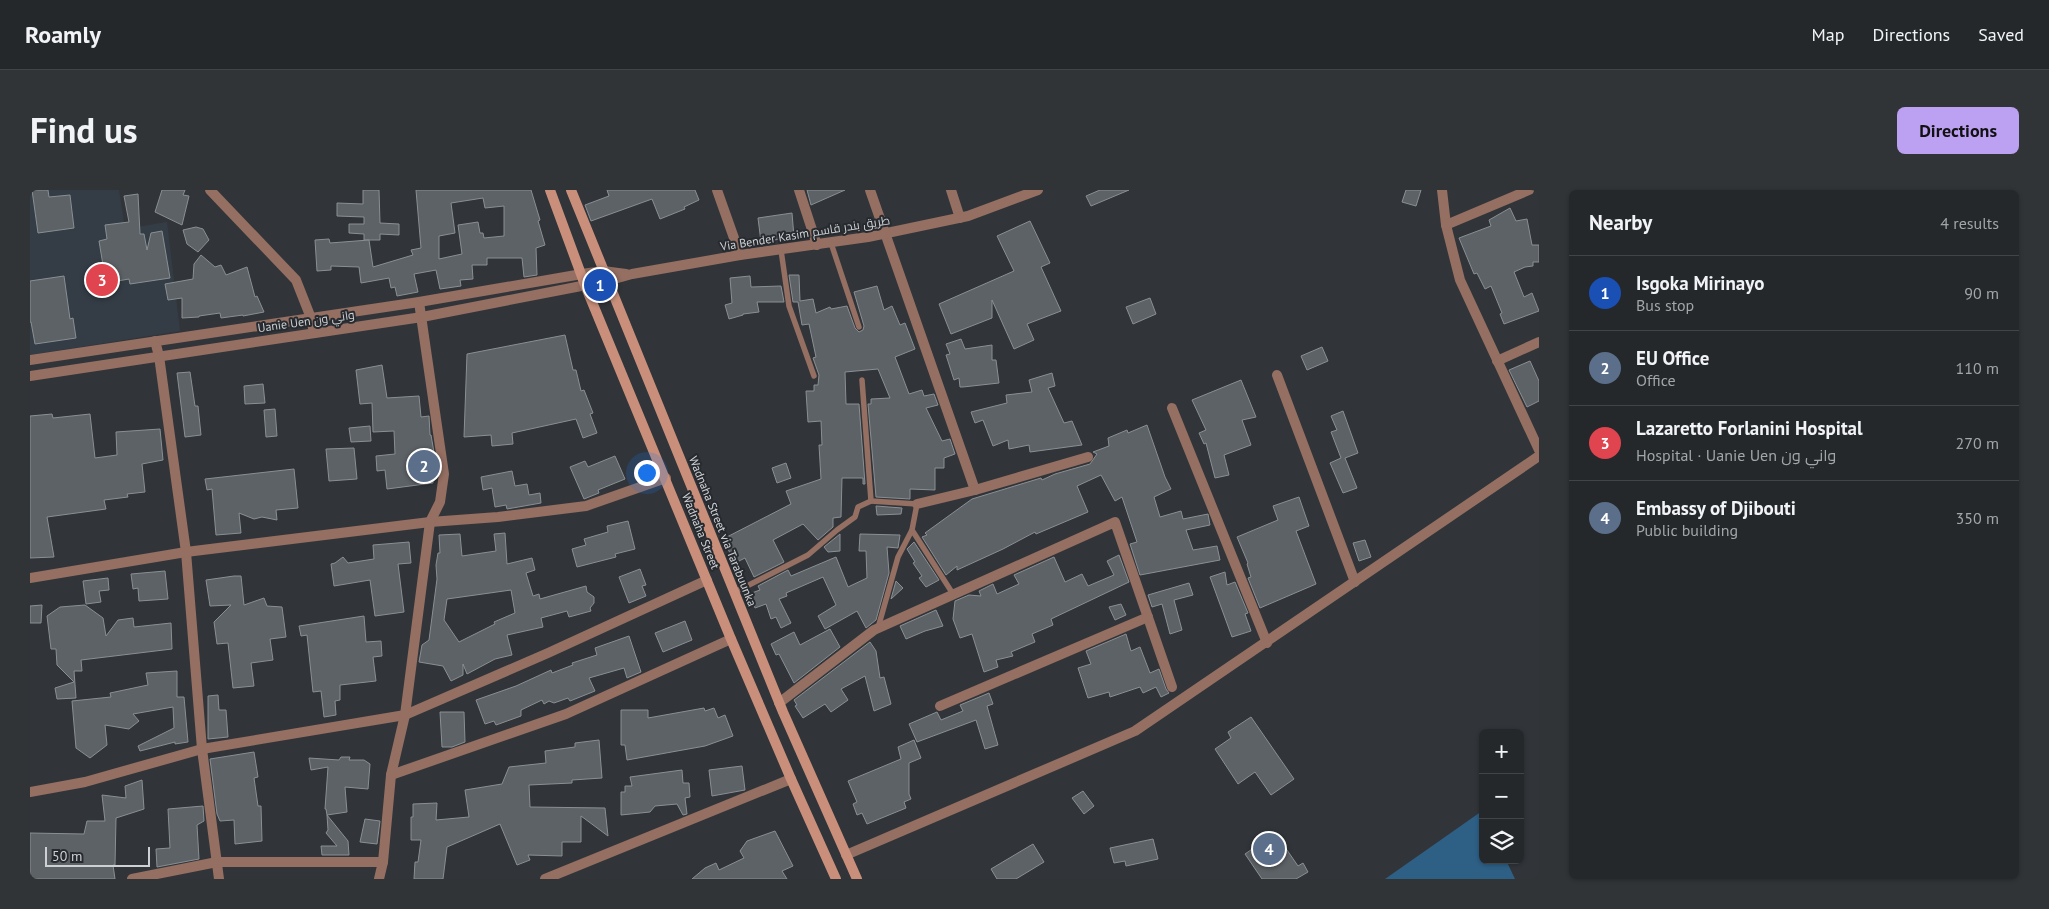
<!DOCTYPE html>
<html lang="en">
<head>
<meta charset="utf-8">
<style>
	:root { --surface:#25282b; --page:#313437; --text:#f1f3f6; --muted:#a3a6a9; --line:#424447; --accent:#bca0f2 }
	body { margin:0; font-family:"PT Sans",Cairo,sans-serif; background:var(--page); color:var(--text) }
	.controls { position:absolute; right:15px; bottom:15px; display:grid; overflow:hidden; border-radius:8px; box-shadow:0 1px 4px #0004 }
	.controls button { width:45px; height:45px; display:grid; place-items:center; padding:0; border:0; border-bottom:1px solid var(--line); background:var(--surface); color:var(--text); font:25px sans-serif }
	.scale { position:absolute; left:15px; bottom:12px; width:105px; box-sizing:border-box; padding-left:5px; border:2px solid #ced1d4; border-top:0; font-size:14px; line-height:18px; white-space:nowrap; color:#ced1d4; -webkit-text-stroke:4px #272b2f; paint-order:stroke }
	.you { position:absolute; left:616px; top:282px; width:18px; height:18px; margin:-12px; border:4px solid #fff; border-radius:50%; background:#1a73e8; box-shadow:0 0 0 8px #1a73e833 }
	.badge { display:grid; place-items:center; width:32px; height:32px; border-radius:50%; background:var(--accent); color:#fff; font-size:16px; font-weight:700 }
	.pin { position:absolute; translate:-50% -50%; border:2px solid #fff; box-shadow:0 1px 5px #0006 }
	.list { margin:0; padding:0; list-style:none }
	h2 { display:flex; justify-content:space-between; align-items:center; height:65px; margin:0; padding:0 20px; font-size:21px }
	h2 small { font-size:16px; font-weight:400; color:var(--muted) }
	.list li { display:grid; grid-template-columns:32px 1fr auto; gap:15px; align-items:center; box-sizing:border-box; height:75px; padding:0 20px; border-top:1px solid var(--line) }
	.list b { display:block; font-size:19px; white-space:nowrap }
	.list p { margin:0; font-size:16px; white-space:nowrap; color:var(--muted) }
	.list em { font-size:16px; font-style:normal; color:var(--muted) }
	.icon { flex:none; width:28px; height:28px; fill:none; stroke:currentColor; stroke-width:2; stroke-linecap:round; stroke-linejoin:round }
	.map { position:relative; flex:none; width:1509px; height:689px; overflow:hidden; border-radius:8px }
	header { display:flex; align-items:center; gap:30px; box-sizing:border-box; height:70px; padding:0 25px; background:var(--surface); border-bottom:1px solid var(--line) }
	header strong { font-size:24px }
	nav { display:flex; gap:28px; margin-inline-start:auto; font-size:18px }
	.intro { display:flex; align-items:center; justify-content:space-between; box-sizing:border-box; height:120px; padding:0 30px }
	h1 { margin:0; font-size:35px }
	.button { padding:12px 22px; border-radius:8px; background:var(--accent); color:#111; font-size:18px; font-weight:700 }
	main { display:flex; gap:30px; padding:0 30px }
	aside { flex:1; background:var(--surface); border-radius:8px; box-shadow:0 1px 4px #0004 }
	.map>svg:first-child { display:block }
	.built { fill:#343d46 }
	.green { fill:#2e5f85 }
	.building { fill:#5d6266; stroke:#8a8f94; fill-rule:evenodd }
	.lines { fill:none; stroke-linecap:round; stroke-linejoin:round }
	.service { stroke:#946f62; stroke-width:5.5 }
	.minor { stroke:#946f62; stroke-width:10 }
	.tertiary { stroke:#946f62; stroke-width:10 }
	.secondary { stroke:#c98f7b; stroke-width:10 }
	.labels { text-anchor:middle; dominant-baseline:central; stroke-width:4; stroke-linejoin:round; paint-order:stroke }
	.street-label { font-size:12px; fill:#ced1d4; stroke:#272b2f }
</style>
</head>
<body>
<header>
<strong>Roamly</strong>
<nav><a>Map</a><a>Directions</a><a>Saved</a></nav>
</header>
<div class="intro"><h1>Find us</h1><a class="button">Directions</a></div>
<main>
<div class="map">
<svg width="1509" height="689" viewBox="0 0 1509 689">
	<rect width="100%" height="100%" fill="#313539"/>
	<!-- built -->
	<polygon class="built" points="0,0 89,0 95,39 137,32 150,141 0,165"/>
	<!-- green -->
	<polygon class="green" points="1452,621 1453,670 1476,670 1485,689 1355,689"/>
	<!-- building -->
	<g class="building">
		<polygon points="2,0 18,0 19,7 40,5 44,38 8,43"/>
		<polygon points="132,0 155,0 153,5 159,6 152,35 125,22"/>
		<polygon points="333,0 349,0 350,33 369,34 369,45 350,44 350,50 334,50 334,44 319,43 319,34 334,34 334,27 307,26 307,13 333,14"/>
		<path d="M386,0H501L510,30L508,31L515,55L506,58L507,85L494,87L492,68H457V75H442L443,89L430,90L431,96L410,99L406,80L384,84L388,102L367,106L365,97L361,98L359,88L331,93L329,77L301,76V80L287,81L285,50L299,49L300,53L339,50L343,77L383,65L381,60L391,58ZM453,8L455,18L474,16V46L454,48L453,43H450L448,32L428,35L432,64L409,69V46L425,43L421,13Z"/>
		<polygon points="577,0 665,0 669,10 654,17 655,19 630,29 622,9 561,31 555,15 579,6"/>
		<polygon points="777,0 815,0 781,15"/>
		<polygon points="1070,0 1099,0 1061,16 1056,6"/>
		<polygon points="1376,0 1391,0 1386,16 1372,12"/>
		<polygon points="108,4 110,44 114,44 117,60 121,43 132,41 140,88 100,94 99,89 76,93 69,51 77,49 75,35 99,32 94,6"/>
		<polygon points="1480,18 1486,31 1497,29 1502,55 1509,55 1509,72 1503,72 1503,76 1495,77 1484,82 1494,107 1502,103 1509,121 1474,134 1470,124 1472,123 1461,96 1455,99 1447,83 1444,84 1429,48 1461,36 1459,30"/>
		<polygon points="762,23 764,47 731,52 728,28"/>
		<polygon points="1000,31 1020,73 1011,77 1031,121 997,134 1004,150 984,159 962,110 962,128 921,144 909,114 984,81 967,46"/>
		<polygon points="166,37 173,39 179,50 168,62 157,54 153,40"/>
		<polygon points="171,65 185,77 191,75 196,85 217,77 225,107 227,106 234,122 213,126 213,125 191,128 190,123 169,126 169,127 152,128 152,108 138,110 135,94 163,89 164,74"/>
		<polygon points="759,85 769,85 770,111 783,109 786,123 800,117 801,119 817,116 825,138 829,142 833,140 834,136 824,102 847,96 854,120 862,116 870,135 875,133 885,159 865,167 879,204 892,200 894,206 904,204 908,215 896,218 912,251 920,249 925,264 914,268 914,278 905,278 905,300 880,299 880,309 846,307 838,214 841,214 841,209 860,208 848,179 815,182 816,214 829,214 835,294 833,294 833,288 812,288 811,327 803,328 803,337 788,350 773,334 743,350 754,372 724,387 715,368 705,373 693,349 761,314 756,301 791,289 789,255 792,255 791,231 778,232 776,201 784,201 784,195 788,195 789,185 783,168 786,167 779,134 772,135 768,112 763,112"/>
		<polygon points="34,86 40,129 43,128 46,148 5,154 1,132 0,132 0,91"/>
		<polygon points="720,86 721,97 751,96 754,112 727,112 729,122 713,124 713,125 699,129 695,115 702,113 700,88"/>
		<polygon points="1120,108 1126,124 1103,134 1096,117"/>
		<polygon points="535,145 543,180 546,180 551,201 554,200 563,223 560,224 567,243 553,248 546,229 482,243 483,254 462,256 461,245 434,247 437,164"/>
		<polygon points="931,149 935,159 962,155 962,170 966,170 969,193 933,197 930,197 929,188 924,190 916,165 920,164 916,154"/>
		<polygon points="1292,157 1298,171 1277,180 1271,166"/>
		<polygon points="1500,171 1509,191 1509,211 1497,217 1479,180"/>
		<polygon points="352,175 357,208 389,206 391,227 399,226 400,245 401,245 406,274 402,274 403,293 357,299 355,280 347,281 346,266 365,264 364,241 343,242 342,213 330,214 326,180"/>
		<polygon points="160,182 165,216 168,216 171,245 155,247 147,183"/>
		<polygon points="1022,183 1025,196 1018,198 1034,233 1042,231 1052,255 1000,262 999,255 979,259 978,250 963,256 953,230 945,233 941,222 977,213 976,205 1002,202 999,190"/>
		<polygon points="1211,190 1226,227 1212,230 1221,255 1194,265 1199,285 1185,288 1176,253 1174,254 1169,243 1176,240 1162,210"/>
		<polygon points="233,194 235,213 215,214 214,196"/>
		<polygon points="245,219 247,246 236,247 234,220"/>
		<polygon points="1313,221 1328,263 1315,268 1327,298 1313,303 1300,273 1311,268 1301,242 1307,240 1301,226"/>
		<polygon points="22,224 23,228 60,224 65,268 87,265 86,242 130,239 133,270 112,274 115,302 97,304 98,307 74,310 76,319 17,327 24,367 0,368 0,226"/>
		<polygon points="1117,235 1135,287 1141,299 1124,307 1130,327 1151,321 1153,329 1178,324 1180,335 1156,340 1163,360 1187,356 1190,370 1110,385 1100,354 1107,352 1092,307 1085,311 1071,285 1047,296 1058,322 1006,344 1005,342 973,359 927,380 927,376 916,385 892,347 897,345 895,343 942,309 1011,288 1012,290 1025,284 1060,274 1067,264 1063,262 1079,256 1078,248 1097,240 1098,243"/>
		<polygon points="340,236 341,251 321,252 319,238"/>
		<polygon points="324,258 327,289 299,291 296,259"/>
		<polygon points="585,266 595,289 568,300 569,303 554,309 540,277 555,271 558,277"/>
		<polygon points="756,273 761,288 747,293 742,278"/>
		<polygon points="264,279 268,318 246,320 247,330 232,327 224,329 209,323 211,343 186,345 182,299 177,300 175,289"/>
		<polygon points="482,281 485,296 497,294 499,305 510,303 511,313 477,319 476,315 465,317 462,298 453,300 451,287"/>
		<polygon points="1269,307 1279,336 1266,341 1286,394 1230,418 1218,388 1221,387 1217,374 1218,373 1207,347 1248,330 1243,316"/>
		<polygon points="846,316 872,318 871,324 847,325"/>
		<polygon points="598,331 605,359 585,364 586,367 547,377 542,359 556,355 554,349 578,342 577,336"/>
		<path d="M475,343L477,374L502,368L505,380L496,383L503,406L509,404L510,409L556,396L557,402L564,407V413L560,418L561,421L539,427L537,421L511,428L513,437L477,445L482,465L465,469L437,484L433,474V485L421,491L413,476L389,472L392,455L399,450L407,389L406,375L408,363H410L409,345L430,344L432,366L466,361L464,344ZM481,400L485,423L464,432L465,434L429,452L414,430L417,409Z"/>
		<polygon points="810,344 810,361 798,362 794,357"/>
		<polygon points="830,344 870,345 868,358 857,357 859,383 846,430 836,438 827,421 795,439 788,426 806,415 793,387 756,403 757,406 749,409 761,433 751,438 746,427 741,429 736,414 725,418 719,404 730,400 728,396 758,380 761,386 806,367 818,397 837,388 836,361 829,361"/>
		<polygon points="1335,350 1341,367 1329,371 1323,353"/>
		<polygon points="379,352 381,373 368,374 374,422 345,426 340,390 304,396 301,374 305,373 313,367 318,373 344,369 343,355"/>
		<polygon points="884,352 909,390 896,397 889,388 892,386 883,373 885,372 877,359"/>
		<polygon points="1089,365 1099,392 1021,429 1023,435 1002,444 1005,452 981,462 983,466 966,470 968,477 954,482 942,444 930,448 923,429 925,411 939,405 951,406 949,401 963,394 967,404 989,394 984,385 1024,367 1035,392 1052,384 1058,396 1084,385 1077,371"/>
		<polygon points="610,379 616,395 612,396 616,406 599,413 589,387"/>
		<polygon points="135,381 138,409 109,411 108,398 103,399 101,384"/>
		<polygon points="1195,382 1197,395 1205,392 1218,423 1215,424 1221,441 1202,447 1180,387"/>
		<polygon points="204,386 211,386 214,415 234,408 237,416 252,417 256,447 240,449 243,470 221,473 224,496 203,498 198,453 187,454 184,432 201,415 180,416 176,390"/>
		<polygon points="78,388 79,400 69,401 71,412 56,414 53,391"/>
		<polygon points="866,391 873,398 861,409"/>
		<polygon points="1159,393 1163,405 1144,410 1152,440 1140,444 1132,414 1122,417 1118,405"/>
		<polygon points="1091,414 1096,425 1085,430 1079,417"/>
		<polygon points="12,415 11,433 0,433 0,416"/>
		<polygon points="55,415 73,428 76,446 88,430 103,428 104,437 141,433 142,459 51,470 52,481 44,481 46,508 27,509 25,498 44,492 27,475 26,459 21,459 17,426 30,417"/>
		<polygon points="906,420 913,436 895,441 876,449 870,436"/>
		<polygon points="334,426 336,452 351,451 352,466 343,467 346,491 310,495 310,510 305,511 306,525 294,527 291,501 283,502 277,445 271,446 269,436"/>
		<polygon points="655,431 662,450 633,462 625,443"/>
		<polygon points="800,439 810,457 764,493 749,464 746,465 741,454 764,442 770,455"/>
		<polygon points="1096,444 1101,461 1110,457 1120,483 1129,479 1136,499 1139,503 1131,507 1126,497 1113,503 1110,497 1080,507 1079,502 1058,508 1048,478 1061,474 1056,461"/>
		<polygon points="599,446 611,482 597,488 594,478 559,488 565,501 540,511 538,508 524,513 519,511 514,514 512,510 491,520 491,526 466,535 464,531 455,534 446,510 486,496 521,480 522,483 543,475 542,473 567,465 565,458"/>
		<polygon points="840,452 846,461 850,488 854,487 861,514 844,521 835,486 811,499 818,510 801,522 795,514 773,528 765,516 767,515 764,510"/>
		<polygon points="147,481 147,507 154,507 158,552 145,554 145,552 110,561 108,556 144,538 143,517 103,524 109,531 99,539 75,535 77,555 60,568 46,558 42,511 81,507 80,503 118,495 116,483"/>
		<polygon points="959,503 963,514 957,516 968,555 955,559 946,530 887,552 879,534 907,522 911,530 933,521 930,515"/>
		<polygon points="188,505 189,520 196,520 198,547 178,549 178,506"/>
		<polygon points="674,518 675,521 684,518 688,528 695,525 703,546 675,556 597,570 595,555 591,555 591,520 618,520 618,528"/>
		<polygon points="410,522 434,522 435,552 422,557 412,557"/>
		<polygon points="1221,527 1264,589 1241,605 1225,582 1208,594 1185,559 1201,548 1198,542"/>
		<polygon points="569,550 572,588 542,590 542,593 499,595 500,617 575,618 578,646 551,626 551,652 532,652 532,666 498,665 500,670 487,675 470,634 417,657 413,689 384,689 385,672 388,672 391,650 381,650 381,627 383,627 383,614 407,613 406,630 439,627 435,600 472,594 479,577 516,573 515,561 545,557 545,553"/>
		<polygon points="884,550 891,568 879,573 879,604 881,609 874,612 876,618 837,634 832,623 827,625 823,614 827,612 818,591 871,569 868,557"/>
		<polygon points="224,562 228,587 224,588 228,616 231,616 232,651 205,654 204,630 190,631 187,624 180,569"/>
		<polygon points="311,567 320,567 319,570 334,570 340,574 338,599 315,597 317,622 297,625 296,619 295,619 298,577 281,580 279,568 309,570"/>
		<polygon points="712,576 715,600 682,606 679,580"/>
		<polygon points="652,580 653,593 659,593 660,607 655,608 657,624 653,625 647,614 625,616 620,622 591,625 591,602 595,602 595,596 602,596 600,587"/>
		<polygon points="112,590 114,619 86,628 85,675 83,675 85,689 0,689 0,643 54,644 57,631 75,631 72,605 96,608 95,596"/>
		<polygon points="1053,601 1064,616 1054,624 1042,608"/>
		<polygon points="173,616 174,631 167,635 169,669 127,677 126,659 140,658 138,619"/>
		<polygon points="297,625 318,651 319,665 292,665 291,656 307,656 296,643 298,640"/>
		<polygon points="335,629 350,631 347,654 330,652"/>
		<polygon points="745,641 763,676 752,681 757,689 662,689 675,678 686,673 689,680 714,668 710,661 717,651"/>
		<polygon points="1239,643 1242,647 1246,644 1268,676 1273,673 1278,682 1266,689 1232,689 1215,664 1228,655 1225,651"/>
		<polygon points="1123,649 1128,669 1096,676 1095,671 1084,673 1080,658"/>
		<polygon points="1003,654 1014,672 986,689 967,689 961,679"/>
	</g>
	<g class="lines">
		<!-- service -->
		<g class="service">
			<polyline points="801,53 829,137"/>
			<polyline points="751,60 759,116 784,186"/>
			<polyline points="832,190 841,311 887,314 882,340"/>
			<polyline points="705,402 778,365 807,340 825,327 828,317 841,311"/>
			<polyline points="848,438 868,367 882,340 923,404"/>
		</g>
		<!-- minor -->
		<g class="minor">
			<polyline points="180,0 266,90 281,128 284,143"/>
			<polyline points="687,0 710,65"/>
			<polyline points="769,0 787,55"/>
			<polyline points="840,0 945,300"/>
			<polyline points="921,0 930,28"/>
			<polyline points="1412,0 1416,35 1430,90 1509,260"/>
			<polyline points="1416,35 1499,0"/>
			<polyline points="125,151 129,166 156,362 172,559 189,689"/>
			<polyline points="1467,171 1509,152"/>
			<polyline points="1247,185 1325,392"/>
			<polyline points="1142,218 1237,453"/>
			<polyline points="887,314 945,300 1058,267"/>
			<polyline points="0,388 156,362 400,332 468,327 556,316 636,288"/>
			<polyline points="749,513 844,440 1085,332 1142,497"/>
			<polyline points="910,516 1118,427"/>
			<polyline points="361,585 536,524 701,449"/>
			<polyline points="0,602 55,592 172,559 375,525 518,463 677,390"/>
			<polyline points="816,665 1105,541 1509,266"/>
			<polyline points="102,689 187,672 353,672"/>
			<polyline points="349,689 353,672 361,585 375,525 400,332 410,312 414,284 389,112"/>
			<polyline points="515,689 761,589"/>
		</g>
		<!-- tertiary -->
		<g class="tertiary">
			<polyline points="0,170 389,112 552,84 573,81 596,84"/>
			<polyline points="0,186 392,127 577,91 602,84 710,65 838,47 938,26 1008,0"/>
		</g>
		<!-- secondary -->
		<g class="secondary">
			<polyline points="520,0 555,95 701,449 761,589 806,689"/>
			<polyline points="541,0 753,522 827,689"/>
		</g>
	</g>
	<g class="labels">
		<!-- street labels -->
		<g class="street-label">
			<text transform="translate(775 43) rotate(-9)">Via Bender Kasim طريق بندر قاسم</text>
			<text transform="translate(276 131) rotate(-8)">Uanie Uen واني ون</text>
			<text transform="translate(671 341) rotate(68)">Wadnaha Street</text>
			<text transform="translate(693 341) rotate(68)">Wadnaha Street via Tarabuunka</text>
		</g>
	</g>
</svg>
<div class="controls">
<button>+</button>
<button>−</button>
<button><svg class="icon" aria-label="layers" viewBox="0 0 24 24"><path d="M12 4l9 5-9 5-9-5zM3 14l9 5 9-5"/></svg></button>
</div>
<div class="scale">50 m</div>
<div class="you"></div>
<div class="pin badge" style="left:570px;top:95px;background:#1a4fb4">1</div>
<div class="pin badge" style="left:394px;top:276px;background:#5c6f8a">2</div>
<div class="pin badge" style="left:72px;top:90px;background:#e0444e">3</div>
<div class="pin badge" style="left:1239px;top:659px;background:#5c6f8a">4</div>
</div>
<aside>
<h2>Nearby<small>4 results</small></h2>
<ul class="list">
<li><span class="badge" style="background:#1a4fb4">1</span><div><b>Isgoka Mirinayo</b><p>Bus stop</p></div><em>90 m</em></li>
<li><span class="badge" style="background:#5c6f8a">2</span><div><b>EU Office</b><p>Office</p></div><em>110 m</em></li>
<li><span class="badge" style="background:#e0444e">3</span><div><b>Lazaretto Forlanini Hospital</b><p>Hospital · Uanie Uen واني ون</p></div><em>270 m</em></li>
<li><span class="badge" style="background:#5c6f8a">4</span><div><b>Embassy of Djibouti</b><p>Public building</p></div><em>350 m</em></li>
</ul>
</aside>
</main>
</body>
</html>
